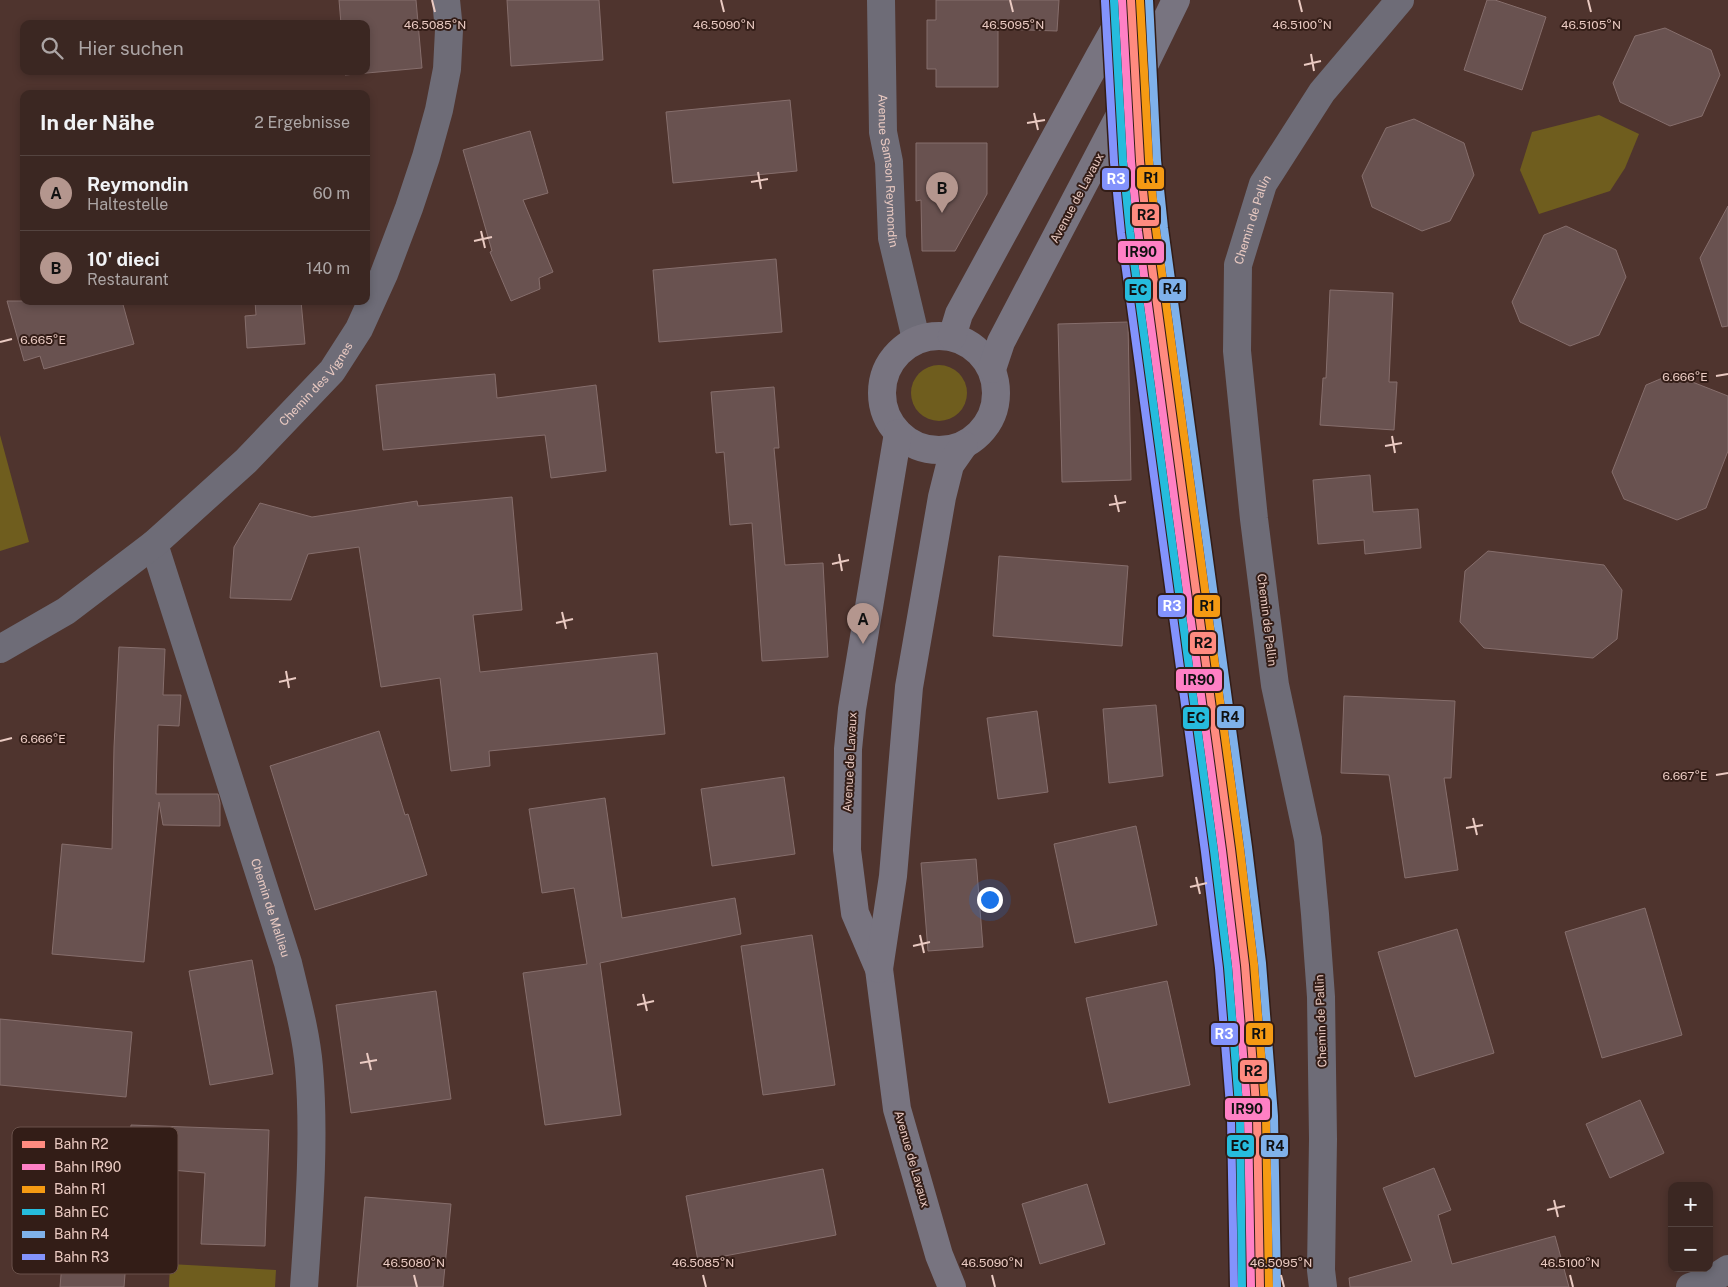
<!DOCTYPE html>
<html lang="de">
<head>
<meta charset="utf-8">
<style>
	:root { --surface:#3b2722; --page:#46332f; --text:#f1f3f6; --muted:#aca5a5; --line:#544440; --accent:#b4968e }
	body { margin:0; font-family:"Public Sans",sans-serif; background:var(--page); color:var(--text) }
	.controls { position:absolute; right:15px; bottom:15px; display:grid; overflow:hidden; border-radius:10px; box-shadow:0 2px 8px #0003 }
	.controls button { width:45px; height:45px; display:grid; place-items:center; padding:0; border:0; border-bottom:1px solid var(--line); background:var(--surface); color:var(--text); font:25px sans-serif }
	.you { position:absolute; left:989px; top:899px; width:18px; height:18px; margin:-12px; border:4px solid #fff; border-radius:50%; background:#1a73e8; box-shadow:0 0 0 8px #1a73e833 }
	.badge { display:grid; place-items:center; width:32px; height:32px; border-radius:50%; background:var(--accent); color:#111; font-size:16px; font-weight:700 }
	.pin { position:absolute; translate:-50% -41px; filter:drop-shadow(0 1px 2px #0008) }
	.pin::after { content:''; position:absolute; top:26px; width:18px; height:15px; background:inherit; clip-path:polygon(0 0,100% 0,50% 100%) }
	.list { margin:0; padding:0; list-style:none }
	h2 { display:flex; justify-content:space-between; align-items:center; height:65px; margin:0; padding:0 20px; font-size:21px }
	h2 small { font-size:16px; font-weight:400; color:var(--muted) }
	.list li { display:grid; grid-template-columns:32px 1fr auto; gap:15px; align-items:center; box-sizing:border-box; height:75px; padding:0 20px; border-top:1px solid var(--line) }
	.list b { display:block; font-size:19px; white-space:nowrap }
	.list p { margin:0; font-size:16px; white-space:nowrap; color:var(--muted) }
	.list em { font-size:16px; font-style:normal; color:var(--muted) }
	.icon { flex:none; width:28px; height:28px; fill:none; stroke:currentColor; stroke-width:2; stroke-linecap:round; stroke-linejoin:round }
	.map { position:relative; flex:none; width:1728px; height:1287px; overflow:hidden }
	.search { position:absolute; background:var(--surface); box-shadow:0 2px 8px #0003; left:20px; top:20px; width:350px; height:55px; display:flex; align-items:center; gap:12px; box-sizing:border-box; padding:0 18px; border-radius:10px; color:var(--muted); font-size:19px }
	.panel { position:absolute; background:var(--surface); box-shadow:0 2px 8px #0003; left:20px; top:90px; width:350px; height:215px; border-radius:10px }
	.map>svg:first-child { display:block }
	.green { fill:#6f5d1e }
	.building { fill:#695250; stroke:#866e6c }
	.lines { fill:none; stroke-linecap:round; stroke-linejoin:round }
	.minor { stroke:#6e6c77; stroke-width:28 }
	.major { stroke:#787480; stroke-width:28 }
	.rail-1-casing { stroke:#331d17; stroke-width:11 }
	.rail-2-casing { stroke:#331d17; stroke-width:11 }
	.rail-3-casing { stroke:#331d17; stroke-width:11 }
	.rail-4-casing { stroke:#331d17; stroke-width:11 }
	.rail-5-casing { stroke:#331d17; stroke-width:11 }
	.rail-6-casing { stroke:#331d17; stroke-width:11 }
	.rail-1 { stroke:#ff8b80; stroke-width:8 }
	.rail-2 { stroke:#ff80c5; stroke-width:8 }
	.rail-3 { stroke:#f59a13; stroke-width:8 }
	.rail-4 { stroke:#26bcdd; stroke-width:8 }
	.rail-5 { stroke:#7fb1ea; stroke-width:8 }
	.rail-6 { stroke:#8393fc; stroke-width:8 }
	.ticks { fill:none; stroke:#eacac2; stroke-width:2 }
	.labels { text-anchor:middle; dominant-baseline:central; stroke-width:4; stroke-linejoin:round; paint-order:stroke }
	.street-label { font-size:12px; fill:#eacac2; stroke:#331d17 }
	.key { fill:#331d17; stroke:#6a514a; stroke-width:1 }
	.key-label { font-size:14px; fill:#eacac2 }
	.ticks-label { font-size:12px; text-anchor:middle; fill:#eacac2; stroke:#331d17; stroke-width:4; stroke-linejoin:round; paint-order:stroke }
	.line-badge { stroke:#331d17; stroke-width:2 }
	.badge-label { font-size:14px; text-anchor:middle; font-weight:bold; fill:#fff }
	.pale-badge-label { font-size:14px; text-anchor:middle; font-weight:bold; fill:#111 }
</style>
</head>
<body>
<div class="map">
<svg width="1728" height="1287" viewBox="0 0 1728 1287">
	<rect width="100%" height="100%" fill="#4f342e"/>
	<!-- green -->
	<g class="green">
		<polygon points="1599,115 1639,134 1625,168 1610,191 1539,214 1520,170 1532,132"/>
		<circle cx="939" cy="393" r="28"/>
		<polygon points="0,435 29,542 0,551"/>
		<polygon points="170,1264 276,1270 275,1287 169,1287"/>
	</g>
	<!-- building -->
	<g class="building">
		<polygon points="339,0 416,0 422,68 345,75 345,71 366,71 366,24 341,24"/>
		<polygon points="507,0 599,0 603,60 511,66"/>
		<polygon points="936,0 1059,0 1057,31 998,29 998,87 936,87 936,69 927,69 927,20 936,20"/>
		<polygon points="1487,0 1495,0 1546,17 1522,90 1464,70"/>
		<polygon points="1665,28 1711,50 1720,75 1702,116 1670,126 1620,102 1613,83 1635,36"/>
		<polygon points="790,100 797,171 673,183 666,112"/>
		<polygon points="1414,119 1464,143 1474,175 1450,221 1422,231 1372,207 1362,176 1386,128"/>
		<polygon points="530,131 548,193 523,200 553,272 539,278 540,289 511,301 490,252 492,251 463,150"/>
		<polygon points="916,143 987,143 987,194 955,251 922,251 921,200 916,201"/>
		<polygon points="1728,206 1728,326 1722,327 1700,258"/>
		<polygon points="1566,226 1616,250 1626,277 1599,335 1570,346 1520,322 1512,302 1544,235"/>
		<polygon points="776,259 782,332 659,342 653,270"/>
		<polygon points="1330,290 1393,293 1389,382 1397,382 1394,430 1320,425 1323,378 1326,378"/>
		<polygon points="7,301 122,301 134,344 44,369 40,356 24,361"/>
		<polygon points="255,301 301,301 305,344 247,348 245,316 256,315"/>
		<polygon points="1128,322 1131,480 1062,482 1058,324"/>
		<polygon points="495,374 497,398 596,385 606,471 551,478 545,435 383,450 376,385"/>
		<polygon points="1672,374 1728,396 1728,451 1706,508 1677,520 1624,499 1612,472 1646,385"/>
		<polygon points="774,387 779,448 774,448 785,565 823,563 828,657 762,661 752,523 730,525 724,452 716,453 711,392"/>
		<polygon points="1370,475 1373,512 1418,509 1421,548 1365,554 1364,540 1318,544 1313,480"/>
		<polygon points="512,497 522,610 473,615 480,672 657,653 665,734 489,751 490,766 451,771 440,678 381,687 359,547 308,554 291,600 230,598 234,547 260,503 312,517 417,501 418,506"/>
		<polygon points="1488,551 1604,565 1622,590 1617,639 1593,658 1484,648 1460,622 1465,571"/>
		<polygon points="999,556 1128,566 1122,646 993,636"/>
		<polygon points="119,647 165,649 163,695 181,695 179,726 158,725 156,794 218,794 220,803 220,826 163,825 159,802 144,962 52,954 62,844 112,849 114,747"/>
		<polygon points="1344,696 1455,701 1451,778 1444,778 1458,870 1405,878 1389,775 1341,773"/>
		<polygon points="1156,705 1163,776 1109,783 1103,709"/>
		<polygon points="1037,711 1048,792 998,799 987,718"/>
		<polygon points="379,731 405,815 408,814 427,875 315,910 270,766"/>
		<polygon points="784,777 795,854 712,866 701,789"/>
		<polygon points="605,798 622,918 735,898 741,934 600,963 621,1115 545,1125 523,973 587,964 574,888 542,893 529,809"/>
		<polygon points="1136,826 1157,925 1075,943 1054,844"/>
		<polygon points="976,859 983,947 928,951 921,863"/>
		<polygon points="1645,908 1682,1035 1602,1058 1565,932"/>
		<polygon points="1457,929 1494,1053 1415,1077 1378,952"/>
		<polygon points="812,935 835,1085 763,1095 741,946"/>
		<polygon points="252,960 273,1074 210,1085 189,971"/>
		<polygon points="1167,981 1190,1085 1109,1103 1086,998"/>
		<polygon points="436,991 451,1099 351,1113 336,1005"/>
		<polygon points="0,1019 132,1032 126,1097 0,1085"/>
		<polygon points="1640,1100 1664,1153 1610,1178 1586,1124"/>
		<polygon points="131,1125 269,1130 265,1246 201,1244 205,1173 127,1166"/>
		<polygon points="70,1167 133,1173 124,1287 60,1287"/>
		<polygon points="1434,1168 1451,1210 1438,1215 1452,1264 1555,1236 1569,1287 1350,1287 1349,1278 1412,1261 1383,1188"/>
		<polygon points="823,1169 836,1235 698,1261 686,1196"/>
		<polygon points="1087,1184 1105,1244 1040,1264 1022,1204"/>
		<polygon points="365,1197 451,1204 443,1287 357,1287"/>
	</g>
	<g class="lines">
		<!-- minor -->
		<g class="minor">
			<path id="s1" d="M881,0L883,132L889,162L892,238L916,339"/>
			<path id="s2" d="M154,544L288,963C296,997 306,1032 309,1067C315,1140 309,1214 304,1287"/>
			<path id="s3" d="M0,649L66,611L154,544L246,461L332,371L359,329L384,274L409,208L426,157L439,110L447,69L449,30L446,0"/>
			<path id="s4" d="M1323,1287L1321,1270L1323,1139L1321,997L1315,914L1308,839L1275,685L1254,519L1237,351L1238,265L1263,184L1322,92L1400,0"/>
			<polyline points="1690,1287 1711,1280 1728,1269"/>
		</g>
		<!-- major -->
		<g class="major">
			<circle cx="939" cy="393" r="57"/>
			<polyline points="952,337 959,314 1099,57 1131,0"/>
			<polyline points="992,369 1001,342 1122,111 1176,0"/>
			<polyline points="898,433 852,709 848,749 847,850 855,913 879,969 897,1109 939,1255 952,1287"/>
			<polyline points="879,969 893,876 909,687 942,497 950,465 964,445"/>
		</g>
		<!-- rail-1 casing -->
		<g class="rail-1-casing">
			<polyline id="rail-1" points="1131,0 1140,161 1147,230 1231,849 1245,965 1257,1117 1260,1287"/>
		</g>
		<!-- rail-2 casing -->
		<g class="rail-2-casing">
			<polyline id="rail-2" points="1122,0 1131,161 1138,231 1222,850 1236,966 1248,1117 1251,1287"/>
		</g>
		<!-- rail-3 casing -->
		<g class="rail-3-casing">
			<polyline id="rail-3" points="1140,0 1149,160 1156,229 1240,848 1254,964 1266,1117 1269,1287"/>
		</g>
		<!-- rail-4 casing -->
		<g class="rail-4-casing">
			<polyline id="rail-4" points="1114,1 1123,162 1130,232 1214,851 1228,967 1240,1118 1242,1287"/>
		</g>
		<!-- rail-5 casing -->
		<g class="rail-5-casing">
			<polyline id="rail-5" points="1149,0 1157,160 1164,228 1248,847 1262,963 1274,1116 1277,1287"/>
		</g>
		<!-- rail-6 casing -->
		<g class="rail-6-casing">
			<polyline id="rail-6" points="1105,1 1114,162 1121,233 1205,852 1219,968 1231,1118 1234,1287"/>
		</g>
		<!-- rail-1 -->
		<use href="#rail-1" class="rail-1"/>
		<!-- rail-2 -->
		<use href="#rail-2" class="rail-2"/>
		<!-- rail-3 -->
		<use href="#rail-3" class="rail-3"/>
		<!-- rail-4 -->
		<use href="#rail-4" class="rail-4"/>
		<!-- rail-5 -->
		<use href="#rail-5" class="rail-5"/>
		<!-- rail-6 -->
		<use href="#rail-6" class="rail-6"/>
	</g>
	<!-- ticks -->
	<path class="ticks" d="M432,0L435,12M721,0L724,12M1010,0L1013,12M1299,0L1302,12M1588,0L1591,12M1311,54L1314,71M1304,65L1321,61M1034,113L1038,130M1027,123L1045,120M758,172L761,189M751,182L768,179M481,231L485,248M474,241L492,237M0,342L12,339M1716,376L1728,374M1392,436L1395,453M1385,446L1402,443M1115,495L1119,512M1109,505L1126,502M839,554L842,571M832,564L849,560M562,612L566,629M556,623L573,619M286,671L289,688M279,682L296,678M0,741L12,738M1716,775L1728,773M1473,818L1477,835M1466,828L1483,825M1196,877L1200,894M1190,887L1207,883M920,935L924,953M913,946L930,942M643,994L647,1011M637,1005L654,1001M367,1053L371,1070M360,1063L377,1060M1554,1200L1558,1217M1547,1210L1565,1206M414,1275L417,1287M703,1275L706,1287M992,1275L995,1287M1281,1275L1284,1287M1570,1275L1573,1287"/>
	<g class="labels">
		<!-- street labels -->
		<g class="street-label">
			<text stroke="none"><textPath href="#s1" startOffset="171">Avenue Samson Reymondin</textPath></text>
			<text transform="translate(1077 198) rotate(-62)">Avenue de Lavaux</text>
			<text stroke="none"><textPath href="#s4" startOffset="1076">Chemin de Pallin</textPath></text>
			<text stroke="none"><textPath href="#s3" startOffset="415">Chemin des Vignes</textPath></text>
			<text transform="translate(1267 620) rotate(83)">Chemin de Pallin</text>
			<text transform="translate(850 762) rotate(-87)">Avenue de Lavaux</text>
			<text stroke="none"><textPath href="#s2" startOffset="382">Chemin de Mallieu</textPath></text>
			<text transform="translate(1321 1021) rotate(-92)">Chemin de Pallin</text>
			<text transform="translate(912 1159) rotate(74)">Avenue de Lavaux</text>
		</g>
	</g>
	<!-- legend -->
	<rect x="12" y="1127" width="166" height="147" rx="8" class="key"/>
	<rect x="22" y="1141" width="23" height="7" fill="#ff8b80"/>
	<rect x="22" y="1164" width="23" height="6" fill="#ff80c5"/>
	<rect x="22" y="1186" width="23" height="7" fill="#f59a13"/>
	<rect x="22" y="1209" width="23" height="6" fill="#26bcdd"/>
	<rect x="22" y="1231" width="23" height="7" fill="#7fb1ea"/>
	<rect x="22" y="1254" width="23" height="6" fill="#8393fc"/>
	<g class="key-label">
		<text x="54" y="1149">Bahn R2</text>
		<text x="54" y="1172">Bahn IR90</text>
		<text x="54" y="1194">Bahn R1</text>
		<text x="54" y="1217">Bahn EC</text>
		<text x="54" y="1239">Bahn R4</text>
		<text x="54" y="1262">Bahn R3</text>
	</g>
	<g class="ticks-label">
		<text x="435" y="29">46.5085°N</text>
		<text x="724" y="29">46.5090°N</text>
		<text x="1013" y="29">46.5095°N</text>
		<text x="1302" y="29">46.5100°N</text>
		<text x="1591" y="29">46.5105°N</text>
		<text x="43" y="344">6.665°E</text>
		<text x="1685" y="381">6.666°E</text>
		<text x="43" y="743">6.666°E</text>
		<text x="1685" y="780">6.667°E</text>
		<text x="414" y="1267">46.5080°N</text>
		<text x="703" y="1267">46.5085°N</text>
		<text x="992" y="1267">46.5090°N</text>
		<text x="1281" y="1267">46.5095°N</text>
		<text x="1570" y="1267">46.5100°N</text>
	</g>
	<g class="line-badge">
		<rect x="1136" y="166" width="29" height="24" rx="5" fill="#f59a13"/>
		<rect x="1101" y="167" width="29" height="24" rx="5" fill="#8393fc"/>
		<rect x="1131" y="203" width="29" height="24" rx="5" fill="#ff8b80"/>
		<rect x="1117" y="240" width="48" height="24" rx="5" fill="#ff80c5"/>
		<rect x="1158" y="278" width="29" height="24" rx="5" fill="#7fb1ea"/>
		<rect x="1124" y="278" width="28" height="24" rx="5" fill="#26bcdd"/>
		<rect x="1193" y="594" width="28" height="24" rx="5" fill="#f59a13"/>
		<rect x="1157" y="594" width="29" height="24" rx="5" fill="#8393fc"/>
		<rect x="1189" y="631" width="28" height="24" rx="5" fill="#ff8b80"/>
		<rect x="1175" y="668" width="48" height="24" rx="5" fill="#ff80c5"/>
		<rect x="1216" y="705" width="29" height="24" rx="5" fill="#7fb1ea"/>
		<rect x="1182" y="706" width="28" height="24" rx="5" fill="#26bcdd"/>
		<rect x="1245" y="1022" width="29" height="24" rx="5" fill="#f59a13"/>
		<rect x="1210" y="1022" width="29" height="24" rx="5" fill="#8393fc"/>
		<rect x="1239" y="1059" width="29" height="24" rx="5" fill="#ff8b80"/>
		<rect x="1224" y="1097" width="47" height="24" rx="5" fill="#ff80c5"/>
		<rect x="1260" y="1134" width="29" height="24" rx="5" fill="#7fb1ea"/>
		<rect x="1226" y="1134" width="29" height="24" rx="5" fill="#26bcdd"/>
	</g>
	<g class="badge-label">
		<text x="1116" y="184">R3</text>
		<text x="1172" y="611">R3</text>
		<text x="1224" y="1039">R3</text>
	</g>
	<g class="pale-badge-label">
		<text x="1151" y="183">R1</text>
		<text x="1146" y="220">R2</text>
		<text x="1141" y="257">IR90</text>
		<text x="1172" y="294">R4</text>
		<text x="1138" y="295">EC</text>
		<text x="1207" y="611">R1</text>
		<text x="1203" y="648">R2</text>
		<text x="1199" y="685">IR90</text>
		<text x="1230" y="722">R4</text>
		<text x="1196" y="723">EC</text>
		<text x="1259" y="1039">R1</text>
		<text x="1253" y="1076">R2</text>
		<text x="1247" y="1114">IR90</text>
		<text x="1275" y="1151">R4</text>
		<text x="1240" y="1151">EC</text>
	</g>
</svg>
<div class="controls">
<button>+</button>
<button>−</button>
</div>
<div class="you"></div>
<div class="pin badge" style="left:863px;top:644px">A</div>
<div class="pin badge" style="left:942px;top:213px">B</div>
<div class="search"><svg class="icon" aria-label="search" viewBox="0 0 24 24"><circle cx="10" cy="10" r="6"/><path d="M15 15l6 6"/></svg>Hier suchen</div>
<section class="panel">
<h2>In der Nähe<small>2 Ergebnisse</small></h2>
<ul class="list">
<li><span class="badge">A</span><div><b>Reymondin</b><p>Haltestelle</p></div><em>60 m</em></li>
<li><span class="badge">B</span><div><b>10' dieci</b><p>Restaurant</p></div><em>140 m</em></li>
</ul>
</section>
</div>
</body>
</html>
